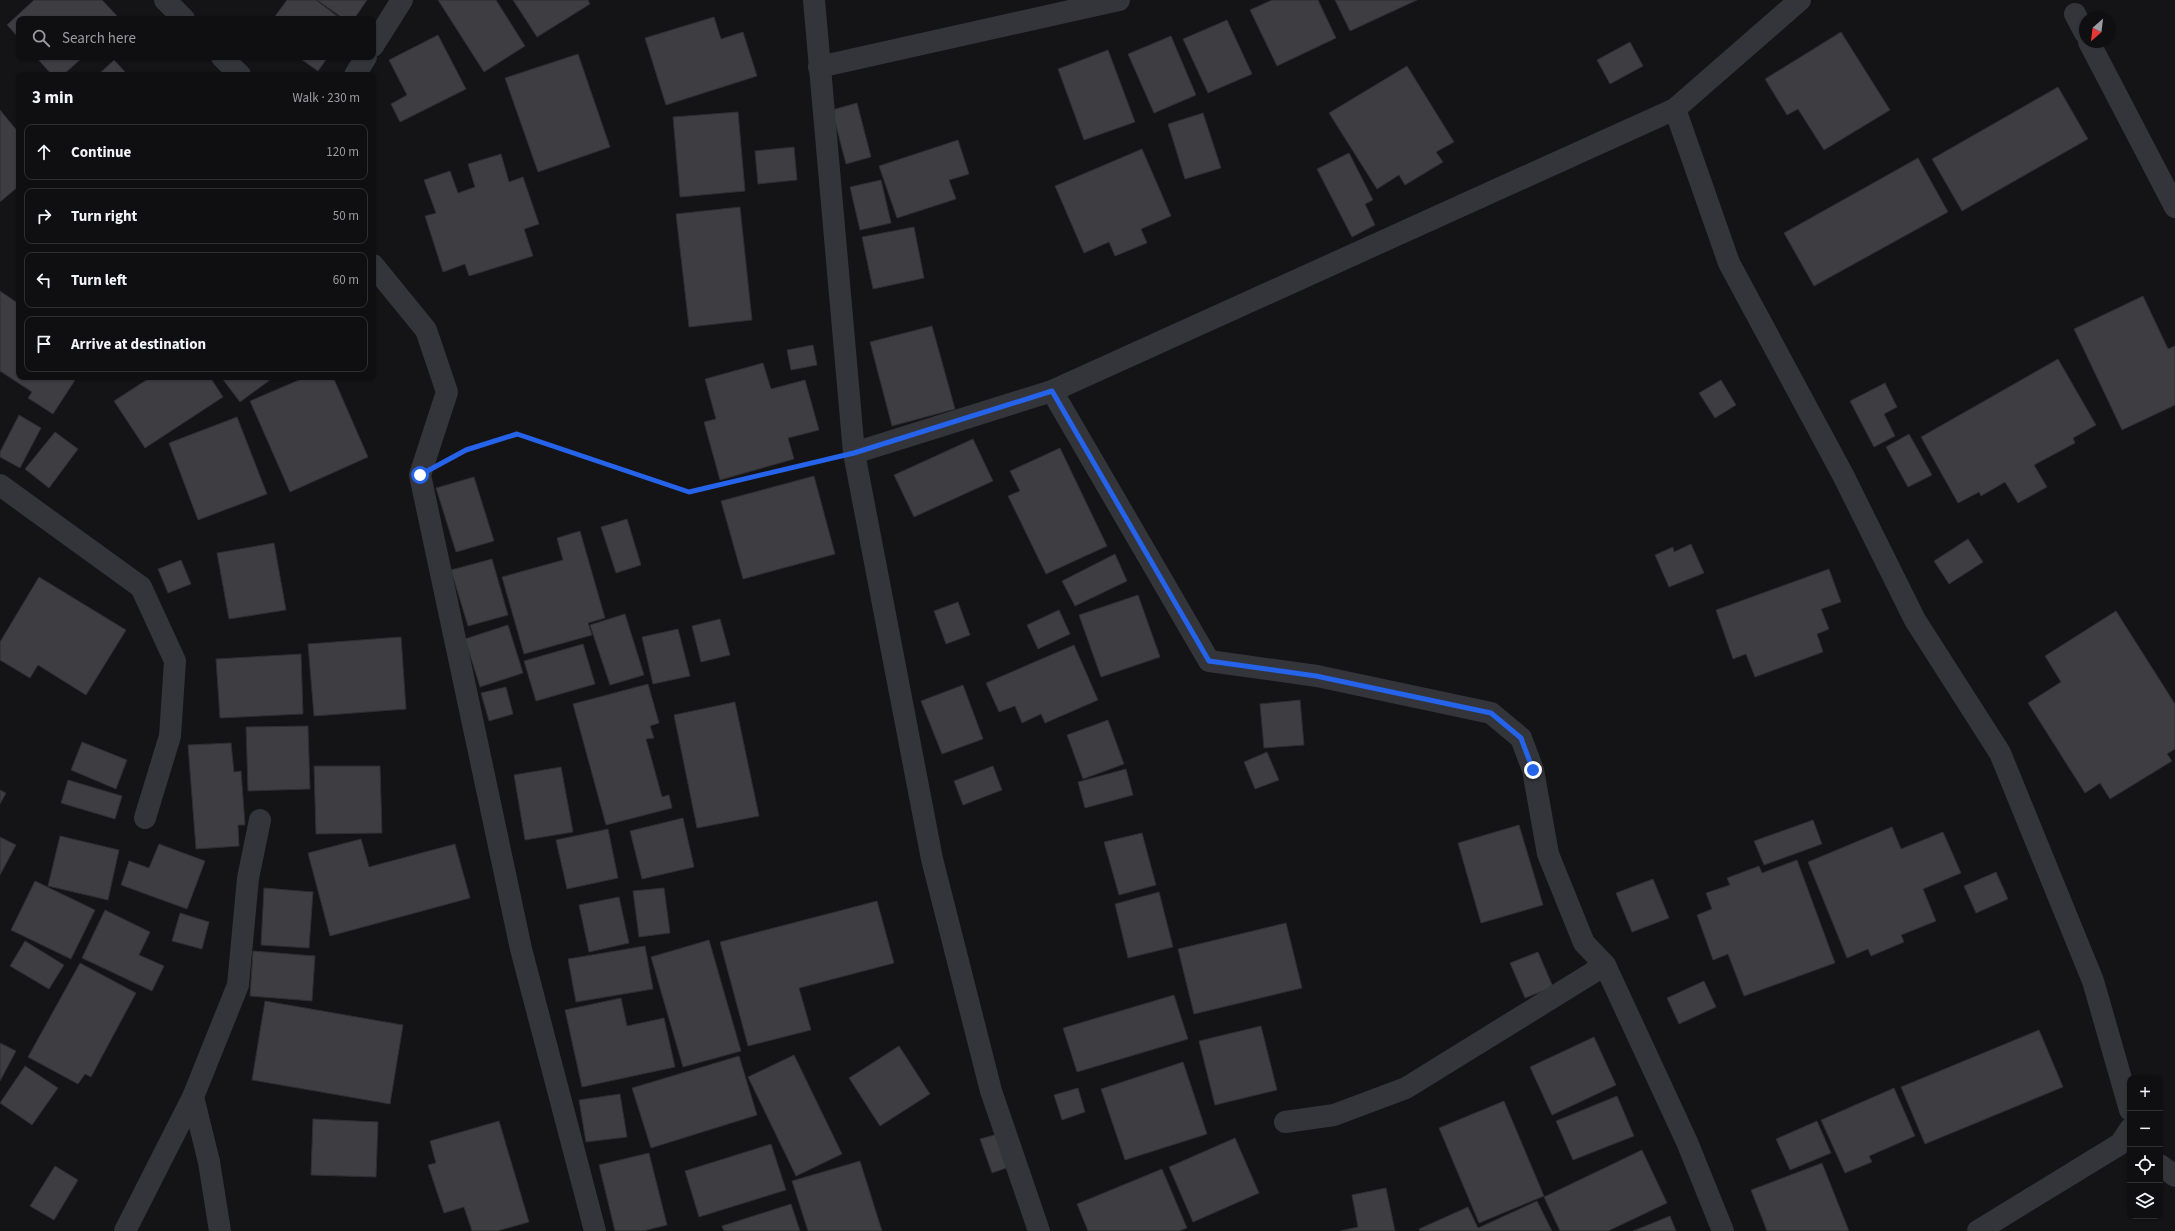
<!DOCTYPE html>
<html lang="en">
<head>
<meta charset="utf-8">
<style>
	:root { --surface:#0f0e10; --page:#181719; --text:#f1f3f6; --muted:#9b9c9f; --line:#2f2e30 }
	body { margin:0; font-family:"Source Sans 3",sans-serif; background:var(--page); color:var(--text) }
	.controls { position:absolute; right:12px; bottom:12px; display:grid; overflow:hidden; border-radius:8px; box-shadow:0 1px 3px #0004 }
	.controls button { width:36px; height:36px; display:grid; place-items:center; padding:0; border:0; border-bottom:1px solid var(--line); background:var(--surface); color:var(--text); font:20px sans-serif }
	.compass { position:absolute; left:2079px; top:12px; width:36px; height:36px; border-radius:50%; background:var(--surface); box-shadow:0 1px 3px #0004; rotate:208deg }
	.stop { position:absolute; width:12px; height:12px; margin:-9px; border:3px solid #2563eb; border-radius:50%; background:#fff }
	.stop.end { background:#2563eb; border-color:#fff; box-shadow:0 1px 4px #0008 }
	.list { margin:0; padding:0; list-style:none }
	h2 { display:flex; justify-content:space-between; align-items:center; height:52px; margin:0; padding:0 16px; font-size:17px }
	h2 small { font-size:13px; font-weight:400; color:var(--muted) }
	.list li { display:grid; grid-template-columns:26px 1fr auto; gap:12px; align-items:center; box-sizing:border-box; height:56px; margin:0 8px 8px; padding:0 8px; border:1px solid var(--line); border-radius:8px }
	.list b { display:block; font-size:15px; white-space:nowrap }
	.list em { font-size:13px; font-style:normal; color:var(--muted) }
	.icon { flex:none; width:22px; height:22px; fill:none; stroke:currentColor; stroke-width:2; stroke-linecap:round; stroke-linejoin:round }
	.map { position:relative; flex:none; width:2175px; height:1231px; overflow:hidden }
	.search { position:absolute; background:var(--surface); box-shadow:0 1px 3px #0004; left:16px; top:16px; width:360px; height:44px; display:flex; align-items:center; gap:10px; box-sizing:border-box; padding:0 14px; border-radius:8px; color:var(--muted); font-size:15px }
	.panel { position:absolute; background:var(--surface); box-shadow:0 1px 3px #0004; left:16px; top:72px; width:360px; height:308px; border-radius:8px }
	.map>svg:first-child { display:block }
	.building { fill:#3e3d42; stroke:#2e2d31 }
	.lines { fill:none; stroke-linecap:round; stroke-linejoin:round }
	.path { stroke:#3a3c41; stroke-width:2.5; stroke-dasharray:2 3; stroke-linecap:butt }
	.street { stroke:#34353a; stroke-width:22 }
	.route { stroke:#2563eb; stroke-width:5 }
</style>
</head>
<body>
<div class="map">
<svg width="2175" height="1231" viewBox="0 0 2175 1231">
	<rect width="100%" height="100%" fill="#141315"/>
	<!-- building -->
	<g class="building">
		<polygon points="34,0 102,0 120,19 19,19 19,38 7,25"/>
		<polygon points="287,0 316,0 341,19 273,19"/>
		<polygon points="317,0 367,0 354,19 344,19"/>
		<polygon points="438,0 496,0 525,46 484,72"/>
		<polygon points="513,0 588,0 590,4 537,37"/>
		<polygon points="1272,0 1318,0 1336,38 1277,66 1250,10"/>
		<polygon points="1335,0 1417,0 1350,31"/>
		<polygon points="714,17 721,39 743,32 757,76 666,105 645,38"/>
		<polygon points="1227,20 1252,74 1208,93 1183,39"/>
		<polygon points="1841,32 1890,110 1824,150 1798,109 1787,115 1765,79"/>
		<polygon points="438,35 466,89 400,122 391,104 407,95 389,60"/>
		<polygon points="1171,36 1196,95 1154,113 1128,54"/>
		<polygon points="1630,42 1643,66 1610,84 1597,60"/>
		<polygon points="1108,50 1135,122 1084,140 1058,69"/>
		<polygon points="578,54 610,147 538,172 505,78"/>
		<polygon points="36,57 83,57 63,75 52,75"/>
		<polygon points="298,57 328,57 318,71"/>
		<polygon points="114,60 128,75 98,75"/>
		<polygon points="1407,66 1454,142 1436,152 1443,162 1405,185 1399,175 1377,189 1329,113"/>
		<polygon points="2058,87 2088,139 1962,211 1932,159"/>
		<polygon points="857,103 871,157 846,164 832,110"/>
		<polygon points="0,110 19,133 19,186 0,202"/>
		<polygon points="738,112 745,191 680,197 673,117"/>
		<polygon points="1203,113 1221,168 1185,179 1168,124"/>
		<polygon points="958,140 969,174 949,180 956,199 897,218 879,166"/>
		<polygon points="794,147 797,180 758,184 755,151"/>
		<polygon points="1142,149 1171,216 1141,229 1147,243 1115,256 1109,242 1084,253 1055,186"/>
		<polygon points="1349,153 1373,200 1365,204 1375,225 1352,237 1317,169"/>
		<polygon points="501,154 509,182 523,177 539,224 524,229 533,256 469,276 465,264 443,272 425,216 436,213 424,180 450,171 458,193 475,187 468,164"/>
		<polygon points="1918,158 1948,212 1814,286 1784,233"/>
		<polygon points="881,180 891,223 860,230 850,187"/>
		<polygon points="740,207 752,320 689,327 676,214"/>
		<polygon points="914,227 924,278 873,289 862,237"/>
		<polygon points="0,291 19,304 19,377 77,377 53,414 28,398 32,392 0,371"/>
		<polygon points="2143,296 2168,349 2175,346 2175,405 2122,430 2074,329"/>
		<polygon points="932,326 955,409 892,426 870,342"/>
		<polygon points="813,345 817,365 791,370 787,350"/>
		<polygon points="2058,359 2096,425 2073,438 2075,443 2034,465 2047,487 2018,503 2005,482 1981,496 1979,492 1958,503 1921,437"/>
		<polygon points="763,363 771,389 805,380 819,430 788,438 794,459 720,480 704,422 716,419 705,379"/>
		<polygon points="151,377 210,377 223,397 145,448 114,401"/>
		<polygon points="221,377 274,377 240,402"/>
		<polygon points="306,377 333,377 368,457 290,492 250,401"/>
		<polygon points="1721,380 1736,405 1715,418 1699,393"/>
		<polygon points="1885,383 1897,407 1884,414 1895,436 1874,447 1850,401"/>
		<polygon points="19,415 41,428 20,468 0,457 0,452"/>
		<polygon points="237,417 267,494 198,520 169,443"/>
		<polygon points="55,432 78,449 49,488 25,469"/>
		<polygon points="1909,434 1932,475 1908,487 1886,447"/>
		<polygon points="973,439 993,481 914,517 894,475"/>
		<polygon points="1060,448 1107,546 1046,574 1008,496 1020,491 1010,471"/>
		<polygon points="814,476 835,554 743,579 721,501"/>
		<polygon points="474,477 494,541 456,552 436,488"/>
		<polygon points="627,519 641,565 616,573 601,527"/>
		<polygon points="580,531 605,618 588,623 592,635 524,654 502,577 563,560 557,538"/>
		<polygon points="1968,539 1983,562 1949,584 1934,561"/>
		<polygon points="274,543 286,610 229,619 217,553"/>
		<polygon points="1691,544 1704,573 1669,587 1655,555 1673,547 1674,552"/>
		<polygon points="1115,554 1127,581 1075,606 1062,581"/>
		<polygon points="492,559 508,615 468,626 451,570"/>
		<polygon points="181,560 191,584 168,593 158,569"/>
		<polygon points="1829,569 1841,602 1821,609 1829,629 1817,634 1823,652 1755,677 1746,654 1733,659 1716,610"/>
		<polygon points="39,577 126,630 86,695 38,665 30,678 0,660 0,642"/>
		<polygon points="1138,595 1160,657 1101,677 1079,615"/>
		<polygon points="958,602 970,635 946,644 934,611"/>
		<polygon points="1059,610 1070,634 1038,649 1027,625"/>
		<polygon points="2116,611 2175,704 2175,749 2167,754 2172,761 2110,799 2100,783 2085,793 2028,703 2061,682 2045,656"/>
		<polygon points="625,614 644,675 610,685 590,625"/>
		<polygon points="720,619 730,655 701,662 692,626"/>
		<polygon points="508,625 523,673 480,687 465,639"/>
		<polygon points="678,629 690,676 653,684 642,637"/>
		<polygon points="401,637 406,709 314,716 308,644"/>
		<polygon points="583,644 595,684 536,701 524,661"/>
		<polygon points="1074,645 1098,700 1045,723 1041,714 1022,723 1015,706 999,712 986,683"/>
		<polygon points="301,654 303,714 220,718 216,659"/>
		<polygon points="648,684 659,723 650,726 654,738 646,739 662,797 669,795 672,808 606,825 573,704"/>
		<polygon points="963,685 983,739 942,754 921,701"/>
		<polygon points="506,687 513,714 489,721 481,693"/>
		<polygon points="1300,700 1304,745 1264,748 1260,704"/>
		<polygon points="735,702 759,816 697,828 674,715"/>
		<polygon points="1108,720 1124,764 1083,779 1067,735"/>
		<polygon points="308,726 310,789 248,791 246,727"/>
		<polygon points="82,742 127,760 116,789 71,770"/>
		<polygon points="231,743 234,772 241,771 245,825 238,825 239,846 196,849 188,745"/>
		<polygon points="1267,752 1279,780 1255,789 1244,762"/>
		<polygon points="314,766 380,766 382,833 316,834"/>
		<polygon points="993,766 1002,790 963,805 954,781"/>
		<polygon points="561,767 573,832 525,840 514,775"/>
		<polygon points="1126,769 1133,795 1085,808 1078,782"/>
		<polygon points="68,780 122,796 115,819 61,803"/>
		<polygon points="0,790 6,793 0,804"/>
		<polygon points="683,818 694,867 642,879 630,831"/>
		<polygon points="1813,820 1822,844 1764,865 1754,841"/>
		<polygon points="1519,825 1543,905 1481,923 1458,843"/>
		<polygon points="1892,827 1901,849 1943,832 1961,873 1923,889 1936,921 1901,935 1904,942 1871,956 1868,949 1847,958 1808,862"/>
		<polygon points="608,829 618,878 567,889 556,840"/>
		<polygon points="1142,833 1156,885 1119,895 1104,842"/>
		<polygon points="60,836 119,850 108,900 48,886"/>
		<polygon points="0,837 16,845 0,875"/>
		<polygon points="361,839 369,867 455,844 470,898 330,936 308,853"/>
		<polygon points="159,844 205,861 187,909 121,885 129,861 149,868"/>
		<polygon points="1797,860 1835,963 1744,996 1728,954 1713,960 1697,915 1712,909 1706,893 1730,885 1727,878 1759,866 1762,873"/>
		<polygon points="1996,872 2008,899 1976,913 1964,886"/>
		<polygon points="1653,879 1669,918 1632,932 1616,893"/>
		<polygon points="35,881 95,910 71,959 11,930"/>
		<polygon points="264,888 313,892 309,948 261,945"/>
		<polygon points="664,888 670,933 639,937 633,891"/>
		<polygon points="1159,892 1173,947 1128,958 1115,904"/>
		<polygon points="619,897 629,943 589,952 579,905"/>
		<polygon points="877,901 894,963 799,988 811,1030 748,1046 720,942"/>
		<polygon points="105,910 150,932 139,955 164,966 152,991 82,958"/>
		<polygon points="180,913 209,922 202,949 172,941"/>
		<polygon points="1286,923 1302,988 1194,1014 1178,949"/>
		<polygon points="709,940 741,1051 683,1067 651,957"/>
		<polygon points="25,941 64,965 49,989 10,966"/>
		<polygon points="645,946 653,989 576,1002 568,959"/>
		<polygon points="253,951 315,956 312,1001 250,996"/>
		<polygon points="1538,952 1553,987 1525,998 1510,963"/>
		<polygon points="80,963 136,993 91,1077 85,1074 78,1084 28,1057"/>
		<polygon points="1704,981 1716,1007 1679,1024 1667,998"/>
		<polygon points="1174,995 1188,1039 1077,1072 1063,1028"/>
		<polygon points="621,998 627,1026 664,1018 675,1067 582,1087 565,1010"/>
		<polygon points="265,1001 403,1025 390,1104 252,1080"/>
		<polygon points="1261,1026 1277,1090 1215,1105 1199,1041"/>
		<polygon points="2039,1030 2063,1087 1925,1144 1901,1087"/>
		<polygon points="1594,1037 1616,1085 1552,1115 1530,1067"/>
		<polygon points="0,1043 16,1051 0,1081"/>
		<polygon points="899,1046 930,1094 880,1126 849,1078"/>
		<polygon points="794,1055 842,1154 796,1176 748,1077"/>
		<polygon points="739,1056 757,1115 651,1148 632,1088"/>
		<polygon points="1183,1062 1207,1134 1125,1160 1101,1089"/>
		<polygon points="25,1066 58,1088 32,1125 0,1103"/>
		<polygon points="1078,1088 1085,1112 1062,1120 1054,1095"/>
		<polygon points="1894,1088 1915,1136 1869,1156 1872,1162 1845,1173 1821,1120"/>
		<polygon points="620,1094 627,1137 586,1142 579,1100"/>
		<polygon points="1617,1096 1634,1136 1573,1160 1556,1121"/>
		<polygon points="1504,1101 1544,1196 1479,1223 1439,1128"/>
		<polygon points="313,1119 378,1122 376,1177 311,1175"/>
		<polygon points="499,1121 529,1222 497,1231 472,1231 464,1207 444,1213 428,1165 436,1163 430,1141"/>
		<polygon points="1817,1121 1831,1153 1790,1170 1776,1139"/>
		<polygon points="998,1134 1009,1167 992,1173 980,1139"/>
		<polygon points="1235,1138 1259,1193 1193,1222 1169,1167"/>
		<polygon points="771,1144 786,1190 699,1217 685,1171"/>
		<polygon points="1642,1150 1667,1203 1608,1231 1560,1231 1544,1197"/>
		<polygon points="649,1153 667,1225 643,1231 615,1231 599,1165"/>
		<polygon points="860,1161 882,1231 808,1231 792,1181"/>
		<polygon points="1822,1163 1849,1231 1767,1231 1751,1190"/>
		<polygon points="55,1166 78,1180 54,1220 30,1206"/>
		<polygon points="1162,1169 1187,1228 1179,1231 1088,1231 1077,1204"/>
		<polygon points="1386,1188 1395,1231 1340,1231 1358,1227 1352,1195"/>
		<polygon points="1537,1201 1552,1231 1420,1231 1419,1229 1468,1207 1478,1228"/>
		<polygon points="791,1204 800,1231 724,1231 722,1226"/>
		<polygon points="1670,1216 1676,1231 1633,1231"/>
	</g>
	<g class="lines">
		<!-- path -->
		<polyline class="path" points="461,453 517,434 689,492 824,460"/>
		<!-- street -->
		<g class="street">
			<polyline points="165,0 184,19"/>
			<polyline points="814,0 854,453 932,859 991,1091 1039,1231"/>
			<polyline points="2075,14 2085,33"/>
			<polyline points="2089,42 2175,207"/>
			<polyline points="373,46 402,0"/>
			<polyline points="222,57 240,75"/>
			<polyline points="819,67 1119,0"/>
			<polyline points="355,75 366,57"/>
			<polyline points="1675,109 1729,263 1843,475 1915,620 2000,753 2093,981 2130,1110"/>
			<polyline points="373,265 426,330 447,392 420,475 521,949 595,1231"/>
			<polyline points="1052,391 1209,661 1317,676 1491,713 1521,738 1533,770 1548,854 1584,943 1605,965 1687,1142 1723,1231"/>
			<polyline points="854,453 1052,391 1675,109 1800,0"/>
			<polyline points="0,485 141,587 175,661 170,736 145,818"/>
			<polyline points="193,1097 209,1162 220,1231"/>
			<polyline points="1285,1122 1334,1115 1406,1088 1605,965"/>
			<polyline points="2160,1165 2175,1176"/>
			<polyline points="125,1231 193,1097 238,985 248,878 260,820"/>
			<polyline points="1978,1231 2120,1144 2130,1129"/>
		</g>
	</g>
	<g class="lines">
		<!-- route -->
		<polyline class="route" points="420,475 466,450 517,434 689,492 854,453 1052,391 1209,661 1316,676 1491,713 1521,738 1533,770"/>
	</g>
</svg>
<div class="controls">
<button>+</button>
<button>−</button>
<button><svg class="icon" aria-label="locate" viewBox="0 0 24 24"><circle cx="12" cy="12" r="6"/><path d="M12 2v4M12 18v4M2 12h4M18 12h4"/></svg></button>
<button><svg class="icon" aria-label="layers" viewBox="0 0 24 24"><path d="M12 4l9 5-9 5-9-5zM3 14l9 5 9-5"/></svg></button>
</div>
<svg class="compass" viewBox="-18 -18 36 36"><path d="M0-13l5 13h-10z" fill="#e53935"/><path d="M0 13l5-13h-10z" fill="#9b9c9f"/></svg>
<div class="stop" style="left:420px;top:475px"></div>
<div class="stop end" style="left:1533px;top:770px"></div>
<div class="search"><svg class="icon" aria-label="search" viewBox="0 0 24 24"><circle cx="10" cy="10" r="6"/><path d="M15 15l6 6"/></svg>Search here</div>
<section class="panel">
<h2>3 min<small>Walk · 230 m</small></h2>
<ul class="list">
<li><svg class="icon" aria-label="ahead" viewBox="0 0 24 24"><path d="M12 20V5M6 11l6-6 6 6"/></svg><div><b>Continue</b></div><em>120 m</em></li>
<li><svg class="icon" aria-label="right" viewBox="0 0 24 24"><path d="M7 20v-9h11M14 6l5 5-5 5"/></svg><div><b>Turn right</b></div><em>50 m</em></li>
<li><svg class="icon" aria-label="left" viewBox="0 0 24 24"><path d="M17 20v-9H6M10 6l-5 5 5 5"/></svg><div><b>Turn left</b></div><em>60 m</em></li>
<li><svg class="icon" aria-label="arrive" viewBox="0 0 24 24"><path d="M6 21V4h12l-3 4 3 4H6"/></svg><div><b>Arrive at destination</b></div></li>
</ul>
</section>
</div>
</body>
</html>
